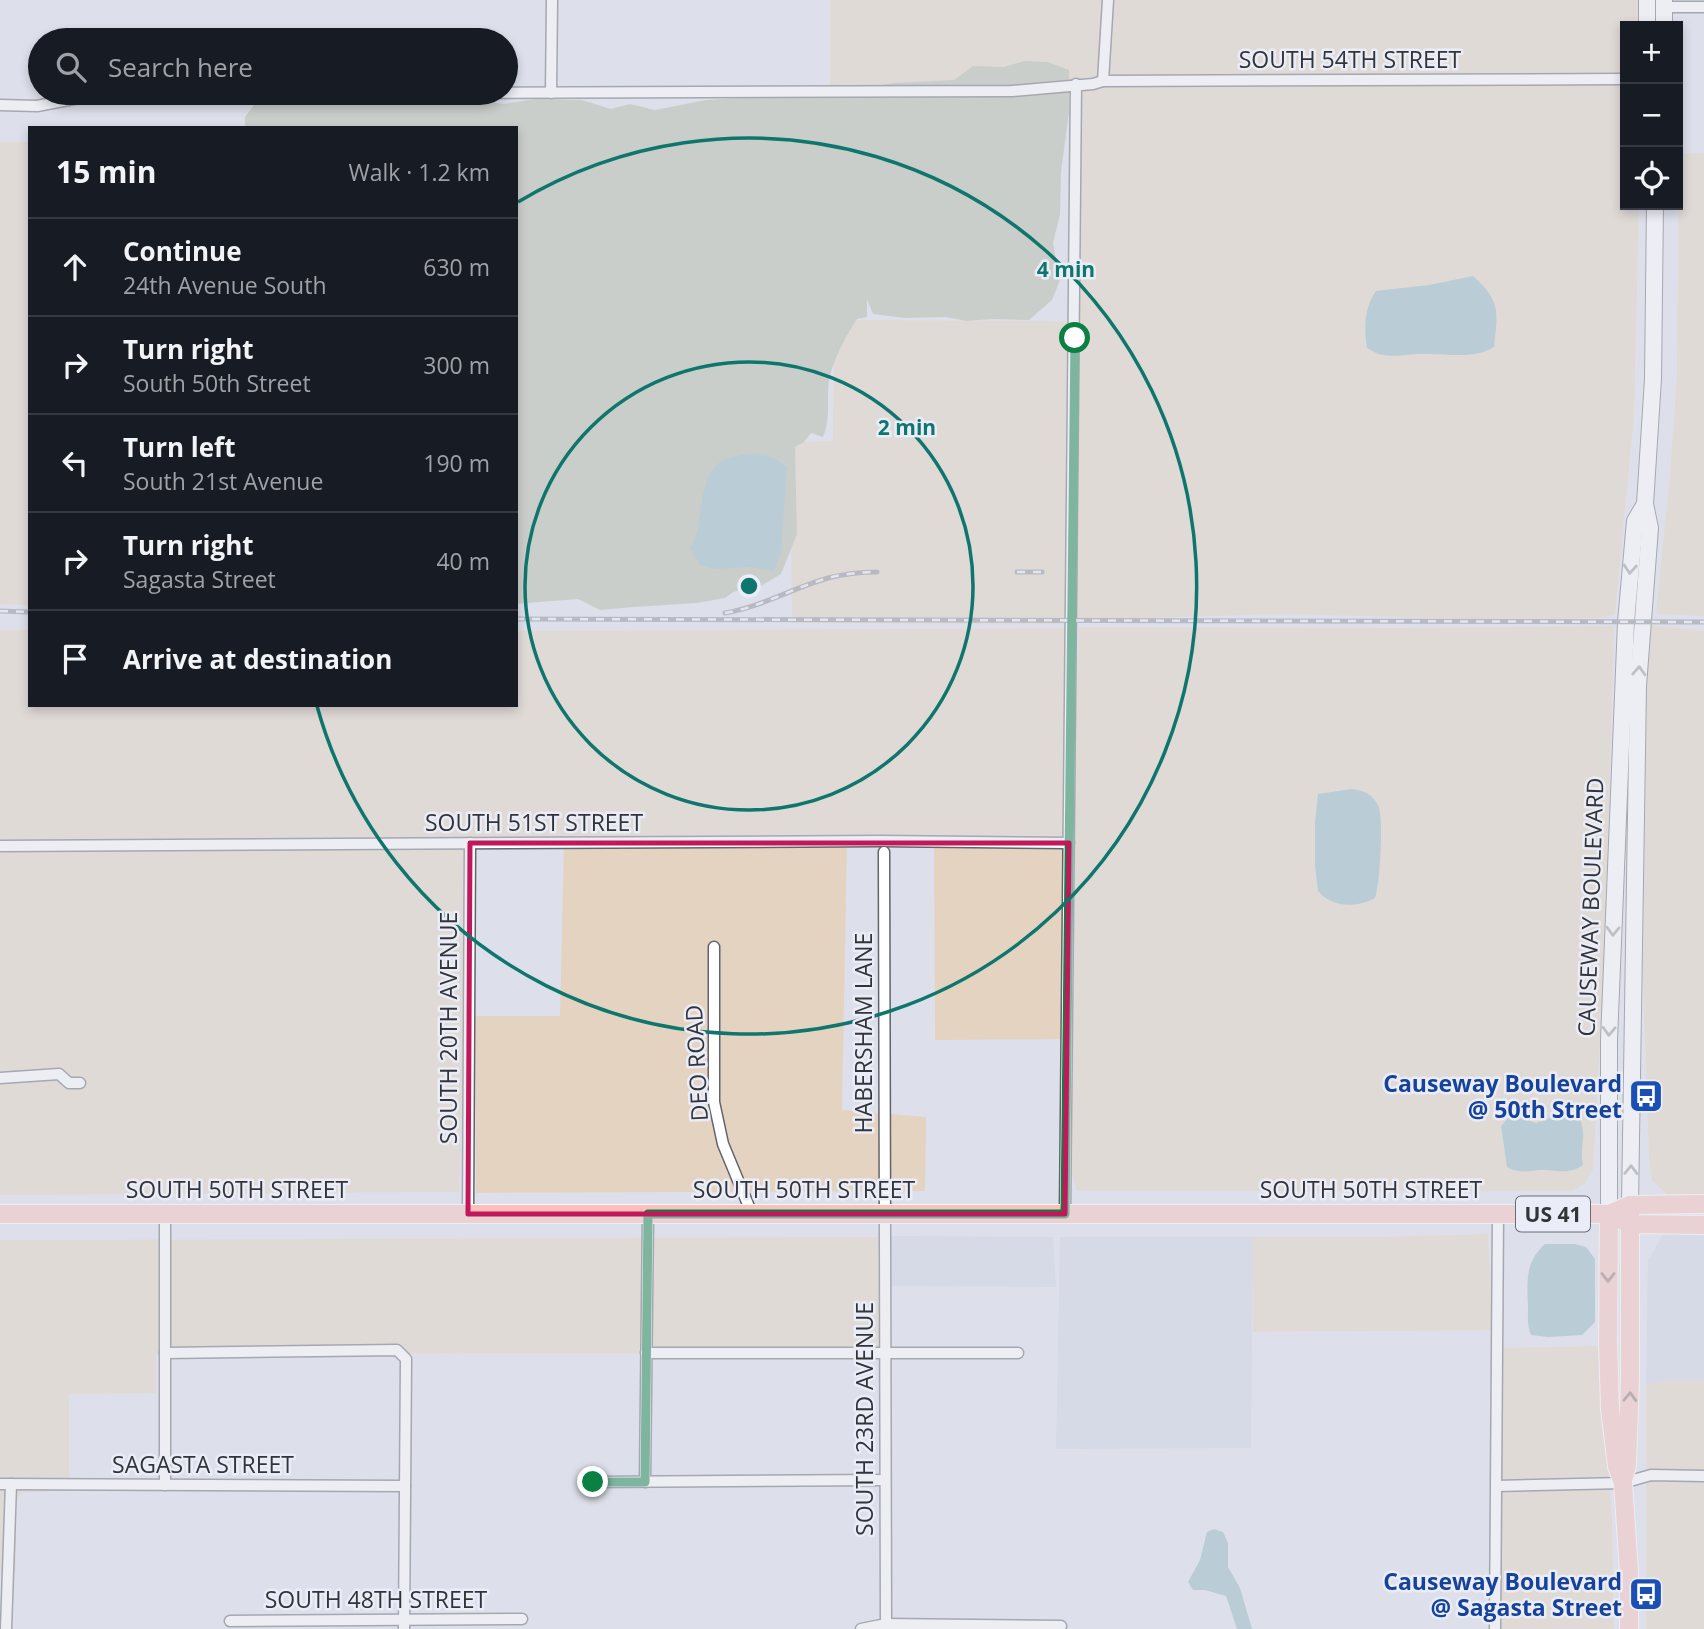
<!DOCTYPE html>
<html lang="en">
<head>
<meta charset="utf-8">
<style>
	:root { --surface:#171b24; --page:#20242c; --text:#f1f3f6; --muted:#9ea1a6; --line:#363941 }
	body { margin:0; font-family:"Open Sans",sans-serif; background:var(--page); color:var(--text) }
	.controls { position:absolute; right:21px; top:21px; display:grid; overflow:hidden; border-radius:0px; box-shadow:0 4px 10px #0003 }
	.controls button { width:63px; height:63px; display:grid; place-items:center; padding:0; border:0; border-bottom:2px solid var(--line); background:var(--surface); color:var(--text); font:35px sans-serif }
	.stop { position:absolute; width:21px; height:21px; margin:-16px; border:5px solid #0b8043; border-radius:50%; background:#fff }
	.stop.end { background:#0b8043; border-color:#fff; box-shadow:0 2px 7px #0008 }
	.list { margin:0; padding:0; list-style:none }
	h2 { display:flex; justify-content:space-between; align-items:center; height:91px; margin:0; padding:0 28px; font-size:30px }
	h2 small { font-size:23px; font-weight:400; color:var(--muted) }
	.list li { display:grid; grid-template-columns:46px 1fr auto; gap:21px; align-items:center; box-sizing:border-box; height:98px; padding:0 28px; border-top:2px solid var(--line) }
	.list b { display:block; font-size:26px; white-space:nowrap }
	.list p { margin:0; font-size:23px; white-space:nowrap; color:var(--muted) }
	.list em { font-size:23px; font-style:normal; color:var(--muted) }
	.icon { flex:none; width:38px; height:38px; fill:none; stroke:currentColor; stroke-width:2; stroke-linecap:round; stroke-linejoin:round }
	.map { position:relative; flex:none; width:1704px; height:1629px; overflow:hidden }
	.search { position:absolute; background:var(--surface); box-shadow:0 4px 10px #0003; left:28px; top:28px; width:490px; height:77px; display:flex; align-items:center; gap:18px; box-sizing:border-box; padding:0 24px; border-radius:38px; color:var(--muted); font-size:26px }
	.panel { position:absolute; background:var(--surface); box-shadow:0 4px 10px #0003; left:28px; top:126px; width:490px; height:581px; border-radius:0px }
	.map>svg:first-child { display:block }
	.built { fill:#cdd2e3 }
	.industrial { fill:#e5d3c2 }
	.green { fill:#b4b9a4 }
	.water { fill:#90b5bf }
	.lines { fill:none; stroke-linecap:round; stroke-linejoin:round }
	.minor-casing { stroke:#61646d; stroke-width:13 }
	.secondary-casing { stroke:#61646d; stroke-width:18 }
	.primary-casing { stroke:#fff; stroke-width:20 }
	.minor { stroke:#fff; stroke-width:10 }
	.secondary { stroke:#fff; stroke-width:16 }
	.primary { stroke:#fbc0ba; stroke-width:18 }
	.rail-casing { stroke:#8a8d94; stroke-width:5 }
	.rail { stroke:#eaedf8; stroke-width:2.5; stroke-dasharray:8; stroke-linecap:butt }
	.oneway { stroke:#989a9c }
	.oneway2 { stroke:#8c7372 }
	.route { stroke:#0b8043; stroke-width:9 }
	.marked { fill:none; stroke:#c2185b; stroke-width:5; stroke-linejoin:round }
	.ring { fill:none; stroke:#0f766e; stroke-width:3.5 }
	.labels { text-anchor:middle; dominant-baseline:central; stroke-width:5; stroke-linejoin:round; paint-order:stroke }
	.shield { fill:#eaedf8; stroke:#696c72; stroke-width:2 }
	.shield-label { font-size:21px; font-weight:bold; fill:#323438 }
	.street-label { font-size:23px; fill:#323438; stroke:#eaedf8 }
	.transit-label { font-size:23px; font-weight:bold; fill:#164399; stroke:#eaedf8; text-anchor:end }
	.centre { fill:#0f766e; stroke:#eaedf8; stroke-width:3.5 }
	.ring-label { font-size:21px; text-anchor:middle; font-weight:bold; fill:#0f766e; stroke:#eaedf8; stroke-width:5; stroke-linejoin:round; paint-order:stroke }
</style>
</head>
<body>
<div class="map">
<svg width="1704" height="1629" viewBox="0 0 1704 1629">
	<rect width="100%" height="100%" fill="#dde0ea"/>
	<!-- built -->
	<g class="built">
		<polygon points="1704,1229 1704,1381 1646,1384 1648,1260 1664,1233"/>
		<polygon points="891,1236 1053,1237 1056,1287 891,1286"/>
		<polygon points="1060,1237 1253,1237 1251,1448 1056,1449"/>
	</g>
	<!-- industrial -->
	<g class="industrial">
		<polygon points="830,0 1102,0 1100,78 830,112"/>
		<polygon points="1112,0 1650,0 1650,26 1625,26 1625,76 1110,76"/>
		<polygon points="1102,84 1625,84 1625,205 1639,205 1634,415 1615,615 1600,618 1512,620 1283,614 1077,620 1075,512 1078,92"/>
		<polygon points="0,142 30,142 30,605 0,604"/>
		<polygon points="1679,153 1704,153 1704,616 1656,614 1670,474 1677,376"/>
		<polygon points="834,320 1071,321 1070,624 792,623 790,442 833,441"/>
		<polygon points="1648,625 1704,631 1704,1196 1667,1194 1652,1181 1649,1157 1642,961"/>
		<polygon points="1614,626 1605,954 1593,1169 1585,1184 1572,1191 1077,1191 1072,1175 1069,841 1079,627 1402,628"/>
		<polygon points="1071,628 1067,838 0,844 0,630 30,630 30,705 516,705 516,631"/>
		<polygon points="847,843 842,1110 926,1117 925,1191 476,1193 475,1016 560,1016 564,844"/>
		<polygon points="934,845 1066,846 1065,1039 935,1040"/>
		<polygon points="465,846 466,995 459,1192 0,1195 0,848"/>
		<polygon points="1488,1234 1493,1330 1253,1332 1253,1237 1377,1237"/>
		<polygon points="881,1237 884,1353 156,1354 156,1393 69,1394 69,1490 22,1493 16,1499 16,1570 0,1570 0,1240"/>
		<polygon points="1599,1346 1612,1522 1614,1629 1497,1629 1498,1348"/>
		<polygon points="1669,1381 1704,1381 1704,1629 1646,1629 1646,1384"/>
	</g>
	<!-- green -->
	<path class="green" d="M1024,61L1048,62L1069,70V112L1061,172L1060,215L1053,243L1060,280L1052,300L1029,320L993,319L966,321L946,317L905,318L873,314L867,299V317L857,319C846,336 835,356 830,376C825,397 832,415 823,437L811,433L804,442L795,447L797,534L781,574L759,587L733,592L725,598L697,603L634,607L600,610L578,599L516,604V128H245V117L254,105L351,98L473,100L504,104L535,99L582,100L611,109L630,104L655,110L706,100L850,91L893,83L954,80L973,66L1004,67Z"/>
	<!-- water -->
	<g class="water">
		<path d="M1473,276C1501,301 1498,312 1494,347C1473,360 1446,353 1422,354C1409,354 1396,357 1383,355C1377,354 1372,351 1367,348C1364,328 1364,308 1376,291L1429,285Z"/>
		<path d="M745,454C762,454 776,455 787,468L781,553L774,571L751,567L712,569L700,565L690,548C706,524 695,475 723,460C729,457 738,456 745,454Z"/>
		<path d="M1351,789C1363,790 1372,794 1378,805C1384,817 1380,884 1375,898C1357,908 1332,908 1318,891L1315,865V823L1318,794Z"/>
		<path d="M1511,1115L1536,1123L1554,1116H1579C1588,1138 1579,1144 1583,1165C1567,1176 1557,1169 1540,1170C1526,1171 1520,1174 1507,1167L1501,1126Z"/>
		<path d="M1545,1244H1575L1586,1247L1595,1259V1322L1582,1335L1548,1337L1531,1335C1527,1325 1528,1317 1528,1307C1527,1281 1525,1262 1545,1244Z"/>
		<polygon points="1214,1529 1223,1532 1228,1543 1228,1567 1240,1588 1252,1629 1237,1629 1226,1596 1205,1590 1193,1590 1188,1582 1200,1560 1207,1532"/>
	</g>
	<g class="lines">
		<!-- minor casing -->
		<g class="minor-casing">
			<g id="minor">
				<polyline points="1664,7 1704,7"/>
				<polyline points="1103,81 1108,0"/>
				<polyline points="551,93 552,0"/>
				<polyline points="0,105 37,106 100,94 1012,91 1093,84 1103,81 1625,79"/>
				<polyline points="0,846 881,841 1069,843"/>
				<polyline points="884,852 886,1624"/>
				<polyline points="714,947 714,1102 723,1144 752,1214"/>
				<polyline points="0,1078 59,1074 69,1083 80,1083"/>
				<polyline points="468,1214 470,843"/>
				<polyline points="1065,1214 1076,84"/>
				<polyline points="165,1353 397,1350 406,1359 404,1629"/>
				<polyline points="646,1353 1018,1353"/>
				<polyline points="593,1482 885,1480"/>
				<polyline points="645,1482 648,1214"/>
				<polyline points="0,1484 405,1486"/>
				<polyline points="165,1485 165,1214"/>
				<polyline points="1497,1486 1623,1483 1651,1475 1704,1476"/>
				<polyline points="230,1621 522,1619"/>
				<polyline points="6,1629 11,1484"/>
				<polyline points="861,1629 886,1624 1061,1626"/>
				<polyline points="1495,1629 1498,1214"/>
			</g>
		</g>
		<!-- secondary casing -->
		<g class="secondary-casing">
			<g id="secondary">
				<polyline points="1647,26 1647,0"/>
				<polyline points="1664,26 1664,0"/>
				<polyline points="1630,1205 1638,686 1650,528 1645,504 1653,379 1655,205"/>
				<polyline points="1609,1214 1609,1040 1626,622 1635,521 1645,504"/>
			</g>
		</g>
		<!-- primary casing -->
		<g class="primary-casing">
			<g id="primary">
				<polyline points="0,1214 1609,1214 1630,1205 1704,1204"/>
				<polyline points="1609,1214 1608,1341 1610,1409 1617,1466 1623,1483 1629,1572 1629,1629"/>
				<polyline points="1621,1220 1630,1224 1704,1225"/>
				<polyline points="1624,1477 1627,1465 1630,1379 1630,1205"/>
			</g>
		</g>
		<!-- minor -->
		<use href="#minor" class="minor"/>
		<!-- secondary -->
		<use href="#secondary" class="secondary"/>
		<!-- primary -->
		<use href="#primary" class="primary"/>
		<!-- rail casing -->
		<g class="rail-casing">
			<g id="rail">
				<polyline points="1017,572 1042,572"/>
				<polyline points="0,611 30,612"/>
				<path d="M725,613C761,607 793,588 828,578C844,574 860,572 877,572"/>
				<polyline points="516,619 1704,622"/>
			</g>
		</g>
		<!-- rail -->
		<use href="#rail" class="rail"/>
	</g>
	<!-- one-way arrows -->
	<defs><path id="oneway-chevron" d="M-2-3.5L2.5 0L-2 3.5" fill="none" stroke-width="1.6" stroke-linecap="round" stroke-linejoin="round" transform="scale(1.75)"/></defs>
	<g class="oneway">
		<use href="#oneway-chevron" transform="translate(1630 569) rotate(95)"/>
		<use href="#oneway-chevron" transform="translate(1639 671) rotate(-87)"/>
		<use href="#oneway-chevron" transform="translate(1613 931) rotate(92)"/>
		<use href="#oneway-chevron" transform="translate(1609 1031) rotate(92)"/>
		<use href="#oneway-chevron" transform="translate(1631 1170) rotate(-89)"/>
	</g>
	<g class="oneway2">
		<use href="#oneway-chevron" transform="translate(1608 1277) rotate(90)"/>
		<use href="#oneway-chevron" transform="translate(1630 1397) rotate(-88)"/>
	</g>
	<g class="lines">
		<!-- route -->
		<polyline class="route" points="593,1482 645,1482 648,1214 1065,1214 1075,338"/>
	</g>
	<!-- marked area -->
	<path d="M0 0H1704V1629H0ZM470,843H1069L1065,1214H468Z" fill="#dde0ea" fill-opacity=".55" fill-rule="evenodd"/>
	<path class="marked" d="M470,843H1069L1065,1214H468Z"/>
	<!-- distance rings -->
	<g class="ring">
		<circle cx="749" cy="586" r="224"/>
		<path d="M518 202A448 448 0 1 1 317 706"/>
	</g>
	<!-- icons -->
	<defs>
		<g id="bus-square" transform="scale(1.75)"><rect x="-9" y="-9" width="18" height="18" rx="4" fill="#1a4fb4" stroke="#eaedf8"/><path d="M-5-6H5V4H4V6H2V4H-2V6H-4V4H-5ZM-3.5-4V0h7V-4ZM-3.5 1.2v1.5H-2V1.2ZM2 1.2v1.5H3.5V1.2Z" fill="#fff"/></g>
	</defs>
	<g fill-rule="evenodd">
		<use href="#bus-square" x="1646" y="1096"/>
		<use href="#bus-square" x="1646" y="1594"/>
	</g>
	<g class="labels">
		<!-- shield labels -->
		<rect class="shield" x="1516" y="1196.5" width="74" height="35" rx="5"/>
		<g class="shield-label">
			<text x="1553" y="1214">US 41</text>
		</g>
		<!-- street labels -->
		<g class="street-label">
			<text x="1350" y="59">SOUTH 54TH STREET</text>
			<text x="534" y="822">SOUTH 51ST STREET</text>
			<text transform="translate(1590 907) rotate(-88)">CAUSEWAY BOULEVARD</text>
			<text transform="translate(448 1028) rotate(-90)">SOUTH 20TH AVENUE</text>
			<text transform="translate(863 1033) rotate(-90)">HABERSHAM LANE</text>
			<text transform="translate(696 1063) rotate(-93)">DEO ROAD</text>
			<text x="237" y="1189">SOUTH 50TH STREET</text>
			<text x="804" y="1189">SOUTH 50TH STREET</text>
			<text x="1371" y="1189">SOUTH 50TH STREET</text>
			<text transform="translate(864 1419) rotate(-90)">SOUTH 23RD AVENUE</text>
			<text x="203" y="1464">SAGASTA STREET</text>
			<text x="376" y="1599">SOUTH 48TH STREET</text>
		</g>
		<!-- transit labels -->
		<g class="transit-label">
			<text x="1622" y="1083">Causeway Boulevard<tspan x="1622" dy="26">@ 50th Street</tspan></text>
			<text x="1622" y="1581">Causeway Boulevard<tspan x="1622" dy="26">@ Sagasta Street</tspan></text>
		</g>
	</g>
	<circle cx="749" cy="586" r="10" class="centre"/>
	<g class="ring-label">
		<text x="1066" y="277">4 min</text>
		<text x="907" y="435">2 min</text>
	</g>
</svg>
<div class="controls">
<button>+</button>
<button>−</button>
<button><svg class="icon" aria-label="locate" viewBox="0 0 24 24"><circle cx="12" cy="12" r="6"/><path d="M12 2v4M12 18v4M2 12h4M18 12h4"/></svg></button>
</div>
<div class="stop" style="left:1075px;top:338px"></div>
<div class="stop end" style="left:593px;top:1482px"></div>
<div class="search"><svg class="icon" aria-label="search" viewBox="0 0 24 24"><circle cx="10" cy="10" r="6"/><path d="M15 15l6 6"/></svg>Search here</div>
<section class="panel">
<h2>15 min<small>Walk · 1.2 km</small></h2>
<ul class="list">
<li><svg class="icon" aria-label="ahead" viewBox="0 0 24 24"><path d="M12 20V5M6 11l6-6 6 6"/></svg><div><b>Continue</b><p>24th Avenue South</p></div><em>630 m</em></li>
<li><svg class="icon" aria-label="right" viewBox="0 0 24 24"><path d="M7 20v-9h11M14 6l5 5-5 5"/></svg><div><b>Turn right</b><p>South 50th Street</p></div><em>300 m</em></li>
<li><svg class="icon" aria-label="left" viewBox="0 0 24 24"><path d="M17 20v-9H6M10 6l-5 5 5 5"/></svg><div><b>Turn left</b><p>South 21st Avenue</p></div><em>190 m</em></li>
<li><svg class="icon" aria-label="right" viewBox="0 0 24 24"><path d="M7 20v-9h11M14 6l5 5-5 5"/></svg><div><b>Turn right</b><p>Sagasta Street</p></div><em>40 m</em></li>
<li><svg class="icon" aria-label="arrive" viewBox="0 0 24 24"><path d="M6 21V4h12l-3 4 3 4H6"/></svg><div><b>Arrive at destination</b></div></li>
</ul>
</section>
</div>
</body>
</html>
